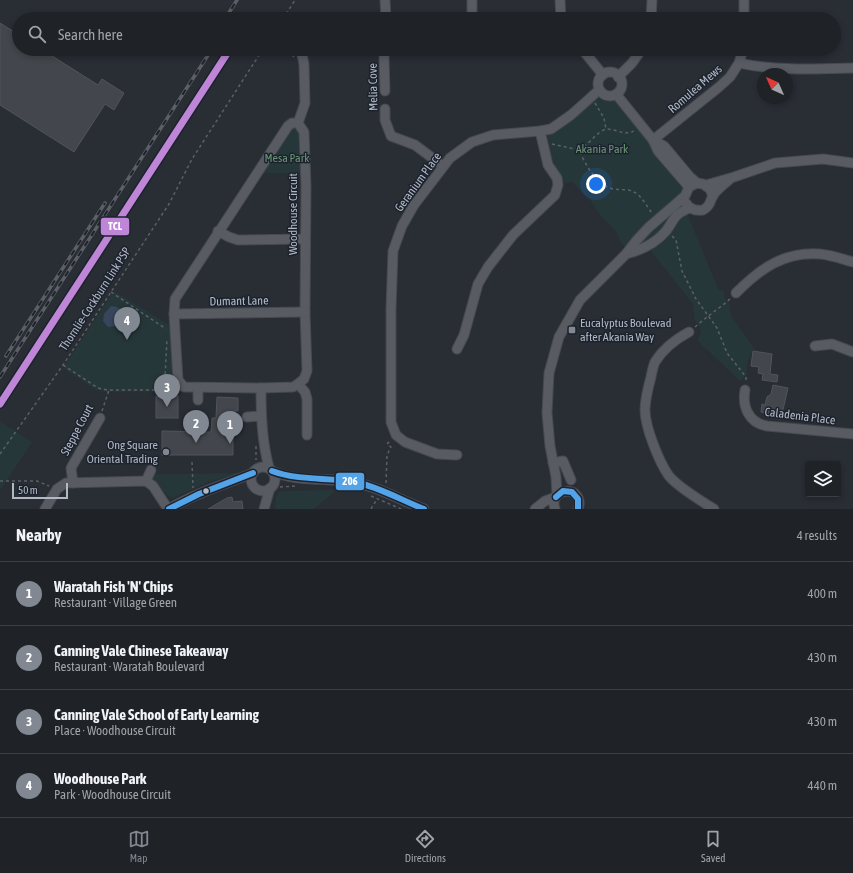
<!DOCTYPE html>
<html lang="en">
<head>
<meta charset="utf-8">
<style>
	:root { --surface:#1f2227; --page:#272a2f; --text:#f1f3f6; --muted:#a1a4a7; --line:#3c3f44; --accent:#828892 }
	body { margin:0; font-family:"Asap Condensed",sans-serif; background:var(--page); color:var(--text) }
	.controls { position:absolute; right:12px; bottom:12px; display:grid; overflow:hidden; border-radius:4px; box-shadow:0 2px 6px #0003 }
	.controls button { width:36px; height:36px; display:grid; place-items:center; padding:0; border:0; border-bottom:1px solid var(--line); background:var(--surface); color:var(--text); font:20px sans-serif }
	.compass { position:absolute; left:757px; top:68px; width:36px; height:36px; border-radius:50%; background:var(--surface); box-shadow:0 2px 6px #0003; rotate:315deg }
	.scale { position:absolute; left:12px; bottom:10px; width:56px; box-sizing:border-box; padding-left:4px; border:2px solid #b2b9c5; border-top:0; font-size:11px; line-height:14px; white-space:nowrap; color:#b2b9c5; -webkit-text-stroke:3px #1c232e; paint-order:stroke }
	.you { position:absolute; left:596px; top:184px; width:14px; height:14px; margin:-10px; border:3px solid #fff; border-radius:50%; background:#1a73e8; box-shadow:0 0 0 6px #1a73e833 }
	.badge { display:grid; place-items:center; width:26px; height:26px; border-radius:50%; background:var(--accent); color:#fff; font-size:13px; font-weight:700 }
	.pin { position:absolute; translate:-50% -33px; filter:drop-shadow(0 1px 2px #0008) }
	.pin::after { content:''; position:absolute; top:21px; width:14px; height:12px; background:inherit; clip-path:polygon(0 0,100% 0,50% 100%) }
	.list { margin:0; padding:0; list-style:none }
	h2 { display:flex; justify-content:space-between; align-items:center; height:52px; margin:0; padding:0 16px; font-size:17px }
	h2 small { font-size:13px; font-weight:400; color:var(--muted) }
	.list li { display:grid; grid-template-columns:26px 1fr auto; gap:12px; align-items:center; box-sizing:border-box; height:64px; padding:0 16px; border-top:1px solid var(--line) }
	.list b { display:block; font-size:15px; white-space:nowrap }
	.list p { margin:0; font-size:13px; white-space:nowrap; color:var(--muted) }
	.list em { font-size:13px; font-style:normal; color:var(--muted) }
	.icon { flex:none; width:22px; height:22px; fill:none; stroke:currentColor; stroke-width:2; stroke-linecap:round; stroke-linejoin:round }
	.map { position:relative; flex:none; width:853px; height:509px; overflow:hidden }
	.search { position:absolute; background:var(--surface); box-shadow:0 2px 6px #0003; left:12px; right:12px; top:12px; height:44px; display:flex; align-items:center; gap:10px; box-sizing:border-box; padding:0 14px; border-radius:22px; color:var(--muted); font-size:15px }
	.sheet { height:308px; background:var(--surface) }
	nav { display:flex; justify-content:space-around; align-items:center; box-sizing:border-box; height:56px; border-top:1px solid var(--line); background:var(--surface); font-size:11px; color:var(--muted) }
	nav a { display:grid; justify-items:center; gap:2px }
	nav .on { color:var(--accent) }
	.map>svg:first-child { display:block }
	.green { fill:#26373a }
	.water { fill:#38465d }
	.building { fill:#43464c; stroke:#50545b }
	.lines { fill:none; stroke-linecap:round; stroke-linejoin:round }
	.minor-casing { stroke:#46494f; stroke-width:11 }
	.path { stroke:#5b6066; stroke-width:1.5; stroke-dasharray:3 3; stroke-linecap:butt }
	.minor { stroke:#585b62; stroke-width:9 }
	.rail-casing { stroke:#5c5f66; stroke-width:3.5 }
	.rail { stroke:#1c232e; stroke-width:2; stroke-dasharray:6; stroke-linecap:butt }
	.bus-1-casing { stroke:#1c232e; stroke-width:9 }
	.bus-1 { stroke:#53a3e8; stroke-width:6 }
	.rail-1-casing { stroke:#1c232e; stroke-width:10 }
	.rail-1 { stroke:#bf86d7; stroke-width:7 }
	.poi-dot { fill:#828892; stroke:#1c232e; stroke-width:1.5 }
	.bus-dot { fill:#b2b9c5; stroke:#1c232e; stroke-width:1.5 }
	.labels { text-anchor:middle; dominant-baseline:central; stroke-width:3; stroke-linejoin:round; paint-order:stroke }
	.street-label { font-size:12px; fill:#b2b9c5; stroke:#1c232e }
	.park-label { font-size:12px; fill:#6b9476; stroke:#1c232e }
	.poi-label { font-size:12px; fill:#b2b9c5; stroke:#1c232e; text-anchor:start }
	.line-badge { stroke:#1c232e; stroke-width:1.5 }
	.badge-label { font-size:11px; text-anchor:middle; font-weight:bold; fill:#fff }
</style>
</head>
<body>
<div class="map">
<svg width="853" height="509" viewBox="0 0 853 509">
	<rect width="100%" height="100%" fill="#292d34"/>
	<!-- green -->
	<g class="green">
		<polygon points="601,93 608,97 616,96 688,187 625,248 618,237 617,232 600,215 591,201 572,182 561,183 550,166 541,131"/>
		<polygon points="292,126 300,129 303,173 263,173 260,171"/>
		<polygon points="684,206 718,289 724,291 724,295 725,299 730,304 731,316 754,348 748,360 746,375 740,381 697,340 701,333 700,327 695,321 693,304 651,251 636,246 671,215"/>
		<polygon points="114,291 172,327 173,353 172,378 179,390 177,391 107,392 97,390 63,368"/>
		<polygon points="1,422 32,442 0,490 0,423"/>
		<path d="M241,473L211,481L172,498C163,494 161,485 153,480L154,474Z"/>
		<polygon points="333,490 334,492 314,509 275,509 276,497 279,492 284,491"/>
	</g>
	<!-- water -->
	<polygon class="water" points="111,306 117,307 123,311 123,319 116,326 108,327 103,321 104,314"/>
	<!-- building -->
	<g class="building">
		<polygon points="0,23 19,35 19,49 41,49 98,85 102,79 124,93 114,110 105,104 74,152 0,105"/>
		<polygon points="753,351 772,354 770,374 778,375 777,382 762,380 763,374 758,373 759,367 751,366"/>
		<polygon points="773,385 788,388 782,414 769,411 769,414 761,412 762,404 765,405 767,397 771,394"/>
		<rect x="156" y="396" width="22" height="22"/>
		<polygon points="217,397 238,398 238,411 233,411 233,455 162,455 162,431 211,432 212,418 216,418"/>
		<polygon points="232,497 233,502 242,501 243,509 208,509 227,498"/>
	</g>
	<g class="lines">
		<!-- minor casing -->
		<g class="minor-casing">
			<g id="minor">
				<polyline points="385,0 386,19"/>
				<polyline points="472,0 472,19"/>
				<polyline points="560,0 561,19"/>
				<polyline points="744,0 744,19"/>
				<polyline points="651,19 652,0"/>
				<polyline points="582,49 603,75"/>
				<path d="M739,63C775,71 816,69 853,68"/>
				<circle cx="610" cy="84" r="12"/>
				<polyline points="618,77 632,63 642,49"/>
				<polyline points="385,91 384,57 386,49"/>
				<polyline points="616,94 653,140 658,151 689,187"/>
				<polyline points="385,109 385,120 391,136 415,145 443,166"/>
				<polygon points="292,123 298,123 304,132 306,186 305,312 307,371 304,379 298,384 293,387 261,388 184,387 178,380 174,314 175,299 288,126"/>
				<polyline points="298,123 305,103 304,64 301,50"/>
				<polyline points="653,140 719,87 730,77 739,63 743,49"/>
				<polyline points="653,140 664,146 690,177 697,183"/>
				<polyline points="706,185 734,177 775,163 823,159 853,163"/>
				<path d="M686,203C690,210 696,211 703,210C712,205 709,201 714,194C718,189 724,184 729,180"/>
				<polyline points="218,231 229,237 238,240 305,239"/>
				<path d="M626,254C642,250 655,244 666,231C675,219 673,214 690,208"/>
				<path d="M736,293C760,269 784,251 820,254C831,255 842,259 853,262"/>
				<polyline points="174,314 305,312"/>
				<path d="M689,332C676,339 663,349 655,362C653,366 652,372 651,377C648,388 645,399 645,410C645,427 659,462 669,476C678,487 701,501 714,509"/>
				<polyline points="815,346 832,344 853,352"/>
				<polyline points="457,349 464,335 478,284 488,267 513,235 555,195 558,185 557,178 548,165 540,131"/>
				<polyline points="298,384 305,392 307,399 307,435"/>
				<path d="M261,388C261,416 262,441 269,468"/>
				<path d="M745,390C742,407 749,423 767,426L853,434"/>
				<polyline points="198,400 198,388"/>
				<polyline points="247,417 261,416"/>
				<polyline points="457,455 437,454 405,442 396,435 391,422 391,309 393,251 402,226 414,205 450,158 472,142 493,135 540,131 551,129 571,115 599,90"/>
				<polyline points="553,463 563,461 571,480"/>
				<circle cx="263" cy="479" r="12"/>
				<path d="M272,471C298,483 327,477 354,482C379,487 400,500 424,509"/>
				<polyline points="146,481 151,470"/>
				<polyline points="73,483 71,468 100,418"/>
				<polyline points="557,495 556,477 550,446 547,413 549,373 559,337 580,300 626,254 636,241 648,228 685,196 689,187 697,183 703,184 710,189 713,196"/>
				<polyline points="45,509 57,489 66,483 146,481 153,486 168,509"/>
				<path d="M169,509C195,493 224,485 253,473"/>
				<polyline points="264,509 270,488"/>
				<polyline points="535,509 545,501 556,497"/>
				<path d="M555,509C547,486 586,485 578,509"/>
			</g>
		</g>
		<!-- path -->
		<g class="path">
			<polyline points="283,19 295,0"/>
			<polyline points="283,49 294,57"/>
			<polyline points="595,103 604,118 606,129"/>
			<path d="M552,144L579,150C585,164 595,182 610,188C617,191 627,188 634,192C642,196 647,207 652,213"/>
			<path d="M579,150C589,145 595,133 606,129C617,129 626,137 635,130"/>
			<polyline points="672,236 676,240 682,271 696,299 717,328 727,353 746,377 746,383"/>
			<polyline points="111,292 166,329"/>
			<path d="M695,327C707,316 719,309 731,298"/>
			<polyline points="63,365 98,388 107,390 159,390 178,391"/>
			<polyline points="165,377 171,382"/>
			<polyline points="159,390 158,388 165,377 167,340"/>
			<polyline points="102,411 109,390"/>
			<polyline points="256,446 256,460"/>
			<polyline points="0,454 63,365 169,204 192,159 263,49"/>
			<polyline points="192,462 193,488"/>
			<polyline points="0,481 37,481 49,486"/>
			<polyline points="386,483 387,455 391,447 387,444 390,441"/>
			<polyline points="280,487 296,486"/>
			<polyline points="371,496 401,509"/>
			<polyline points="371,509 377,499"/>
		</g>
		<!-- minor -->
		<use href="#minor" class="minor"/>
		<!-- rail casing -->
		<g class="rail-casing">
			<g id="rail">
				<polyline points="225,19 237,0"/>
				<polyline points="6,356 105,203"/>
				<polyline points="0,377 212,49"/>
			</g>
		</g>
		<!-- rail -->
		<use href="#rail" class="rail"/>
		<!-- bus-1 casing -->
		<g class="bus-1-casing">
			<g id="bus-1">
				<path d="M272,471C299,481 327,477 355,482C379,487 401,500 424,509"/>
				<polyline points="556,497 563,491 572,492 578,499 578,509"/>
				<polyline points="169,509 199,494 253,473"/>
			</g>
		</g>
		<!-- bus-1 -->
		<use href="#bus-1" class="bus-1"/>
		<!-- rail-1 casing -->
		<g class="rail-1-casing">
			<polyline id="rail-1" points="0,404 230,49"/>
		</g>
		<!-- rail-1 -->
		<use href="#rail-1" class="rail-1"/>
	</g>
	<!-- markers -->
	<g class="poi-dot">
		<rect x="568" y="326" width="8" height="8" rx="2"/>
		<circle cx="166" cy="452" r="4"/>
	</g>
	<circle class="bus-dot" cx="206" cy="491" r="3.5"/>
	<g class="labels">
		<!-- street labels -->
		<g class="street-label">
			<text transform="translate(373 87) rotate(-91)">Melia Cove</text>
			<text transform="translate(695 89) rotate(-41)">Romulea Mews</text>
			<text transform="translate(418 182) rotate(-54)">Geranium Place</text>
			<text transform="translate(293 214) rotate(-90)">Woodhouse Circuit</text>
			<text transform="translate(95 299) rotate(-57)">Thornlie-Cockburn Link PSP</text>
			<text transform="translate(239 301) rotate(-1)">Dumant Lane</text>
			<text transform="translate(800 416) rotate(7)">Caladenia Place</text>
			<text transform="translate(77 430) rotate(-62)">Steppe Court</text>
		</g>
		<!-- park labels -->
		<g class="park-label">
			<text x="602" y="149">Akania Park</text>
			<text x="287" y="158">Mesa Park</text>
		</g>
		<!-- poi labels -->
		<g class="poi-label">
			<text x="580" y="323">Eucalyptus Boulevad<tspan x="580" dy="14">after Akania Way</tspan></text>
			<text x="158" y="445" text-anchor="end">Ong Square<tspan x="158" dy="14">Oriental Trading</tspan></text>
		</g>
	</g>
	<g class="line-badge">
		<rect x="100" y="217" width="30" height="19" rx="4" fill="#bf86d7"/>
		<rect x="335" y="472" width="30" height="19" rx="4" fill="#53a3e8"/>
	</g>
	<g class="badge-label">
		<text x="115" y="230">TCL</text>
		<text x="350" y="485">206</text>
	</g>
</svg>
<div class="controls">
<button><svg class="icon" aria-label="layers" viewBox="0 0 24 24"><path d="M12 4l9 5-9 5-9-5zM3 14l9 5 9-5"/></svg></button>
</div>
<svg class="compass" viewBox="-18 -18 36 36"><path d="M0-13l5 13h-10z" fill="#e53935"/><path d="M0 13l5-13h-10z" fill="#a1a4a7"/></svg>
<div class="scale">50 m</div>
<div class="you"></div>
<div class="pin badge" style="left:230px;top:444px">1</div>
<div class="pin badge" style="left:196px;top:443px">2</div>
<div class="pin badge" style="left:167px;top:407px">3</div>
<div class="pin badge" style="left:127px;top:340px">4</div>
<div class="search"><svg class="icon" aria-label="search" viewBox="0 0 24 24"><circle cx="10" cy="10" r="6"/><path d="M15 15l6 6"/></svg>Search here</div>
</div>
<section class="sheet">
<h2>Nearby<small>4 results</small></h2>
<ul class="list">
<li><span class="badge">1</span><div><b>Waratah Fish 'N' Chips</b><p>Restaurant · Village Green</p></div><em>400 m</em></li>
<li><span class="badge">2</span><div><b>Canning Vale Chinese Takeaway</b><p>Restaurant · Waratah Boulevard</p></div><em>430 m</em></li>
<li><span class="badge">3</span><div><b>Canning Vale School of Early Learning</b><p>Place · Woodhouse Circuit</p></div><em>430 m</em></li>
<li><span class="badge">4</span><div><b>Woodhouse Park</b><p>Park · Woodhouse Circuit</p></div><em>440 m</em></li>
</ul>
</section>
<nav>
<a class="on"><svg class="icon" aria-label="map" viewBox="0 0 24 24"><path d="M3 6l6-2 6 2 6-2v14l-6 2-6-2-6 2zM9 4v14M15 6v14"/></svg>Map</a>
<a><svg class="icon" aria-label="directions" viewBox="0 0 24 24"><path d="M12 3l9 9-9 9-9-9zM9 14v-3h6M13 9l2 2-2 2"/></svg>Directions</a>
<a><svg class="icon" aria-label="saved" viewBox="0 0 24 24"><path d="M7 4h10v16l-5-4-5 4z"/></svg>Saved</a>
</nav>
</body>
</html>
